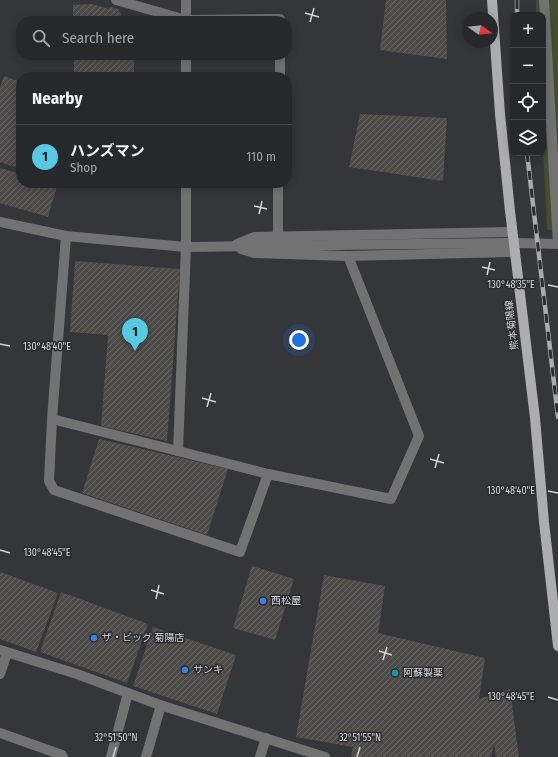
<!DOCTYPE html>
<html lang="en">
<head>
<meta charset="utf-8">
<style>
	:root { --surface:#27282b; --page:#333437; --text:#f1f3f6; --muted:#a4a6a9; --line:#434447; --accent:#57c9e3 }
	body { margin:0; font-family:"Fira Sans Condensed","Noto Sans JP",sans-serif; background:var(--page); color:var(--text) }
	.controls { position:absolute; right:12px; top:12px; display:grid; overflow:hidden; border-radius:8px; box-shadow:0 2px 10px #0003 }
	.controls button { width:36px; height:36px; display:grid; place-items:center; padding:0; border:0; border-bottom:1px solid var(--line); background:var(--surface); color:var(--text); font:20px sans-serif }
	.compass { position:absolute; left:462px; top:12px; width:36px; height:36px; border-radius:50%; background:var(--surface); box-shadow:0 2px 10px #0003; rotate:105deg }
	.you { position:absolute; left:299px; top:340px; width:14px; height:14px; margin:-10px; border:3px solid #fff; border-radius:50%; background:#1a73e8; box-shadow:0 0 0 6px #1a73e833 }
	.badge { display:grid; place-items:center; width:26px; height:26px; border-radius:50%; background:var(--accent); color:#111; font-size:13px; font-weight:700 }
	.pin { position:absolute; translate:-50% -33px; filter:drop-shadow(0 1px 2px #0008) }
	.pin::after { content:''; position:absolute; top:21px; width:14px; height:12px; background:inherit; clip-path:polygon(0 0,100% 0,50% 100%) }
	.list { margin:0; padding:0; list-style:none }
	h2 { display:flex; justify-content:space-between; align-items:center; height:52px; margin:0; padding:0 16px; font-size:17px }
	h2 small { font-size:13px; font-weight:400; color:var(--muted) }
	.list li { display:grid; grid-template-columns:26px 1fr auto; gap:12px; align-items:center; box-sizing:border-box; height:64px; padding:0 16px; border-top:1px solid var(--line) }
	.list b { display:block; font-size:15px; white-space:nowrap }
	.list p { margin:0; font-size:13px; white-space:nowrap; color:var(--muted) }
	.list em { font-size:13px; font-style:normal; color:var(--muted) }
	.icon { flex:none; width:22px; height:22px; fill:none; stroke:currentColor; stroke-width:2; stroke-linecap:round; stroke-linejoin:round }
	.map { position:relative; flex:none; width:558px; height:757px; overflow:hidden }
	.search { position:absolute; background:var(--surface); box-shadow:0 2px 10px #0003; left:16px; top:16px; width:276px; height:44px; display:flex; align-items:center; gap:10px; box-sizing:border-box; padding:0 14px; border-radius:16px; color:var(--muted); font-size:15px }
	.panel { position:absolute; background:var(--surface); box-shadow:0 2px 10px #0003; left:16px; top:72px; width:276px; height:116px; border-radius:16px }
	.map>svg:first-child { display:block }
	.park { fill:#424e2e }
	.building { fill:url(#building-hatch) }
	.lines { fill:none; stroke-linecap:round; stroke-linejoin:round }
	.minor { stroke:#727273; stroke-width:10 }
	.major { stroke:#adacaf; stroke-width:10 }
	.rail-casing { stroke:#a9abad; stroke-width:4.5 }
	.rail { stroke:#2a2c2f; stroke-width:3; stroke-dasharray:9; stroke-linecap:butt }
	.ticks { fill:none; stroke:#d3d4d6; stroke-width:1.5 }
	.shop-dot { fill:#3f7fe0; stroke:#2a2c2f; stroke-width:1.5 }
	.culture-dot { fill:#0f9aa8; stroke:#2a2c2f; stroke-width:1.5 }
	.labels { text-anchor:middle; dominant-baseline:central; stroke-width:3; stroke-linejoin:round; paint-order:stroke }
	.street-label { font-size:10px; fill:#d3d4d6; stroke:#2a2c2f }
	.poi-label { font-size:10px; fill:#d3d4d6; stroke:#2a2c2f; text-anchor:start }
	.ticks-label { font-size:10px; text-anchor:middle; fill:#d3d4d6; stroke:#2a2c2f; stroke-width:3; stroke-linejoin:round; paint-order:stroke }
</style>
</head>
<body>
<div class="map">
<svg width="558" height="757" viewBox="0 0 558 757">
	<defs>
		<pattern id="building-hatch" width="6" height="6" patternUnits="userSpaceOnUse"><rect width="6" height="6" fill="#4e4c49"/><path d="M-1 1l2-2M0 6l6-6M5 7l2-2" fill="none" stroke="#676562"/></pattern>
	</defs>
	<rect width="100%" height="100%" fill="#343639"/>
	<!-- park -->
	<polygon class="park" points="536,0 558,0 558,230 547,230 543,148 543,15 536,15"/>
	<!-- building -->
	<g class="building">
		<polygon points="386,0 446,0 447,59 380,50"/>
		<polygon points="92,4 109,9 110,7 119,9 119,12 121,13 121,21 73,21 73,5"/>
		<rect x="74" y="55" width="60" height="22"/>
		<polygon points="4,76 21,82 21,169 0,162 0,88"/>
		<polygon points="360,114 447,118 443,181 349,167"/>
		<polygon points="0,168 21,174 21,183 58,183 48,217 0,203"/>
		<polygon points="75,261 180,269 167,441 101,426 108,335 70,332"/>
		<polygon points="99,439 228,469 207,535 82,493"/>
		<polygon points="252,566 294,579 275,640 233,628"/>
		<polygon points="0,572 58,593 36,652 0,639"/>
		<polygon points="324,575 385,586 378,633 485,658 479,699 510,689 519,757 496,757 494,744 491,757 351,757 353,747 296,737"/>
		<polygon points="61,592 148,624 127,683 40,652"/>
		<polygon points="153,627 236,655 217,714 133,686"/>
	</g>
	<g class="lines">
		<!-- minor -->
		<g class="minor">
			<polyline points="116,0 186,20 280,19 280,21"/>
			<polyline points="186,0 186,21"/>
			<polyline points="544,0 558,243"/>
			<polyline points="186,55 186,77"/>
			<polyline points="280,77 280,55"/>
			<polyline points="278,183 278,236"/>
			<polyline points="0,222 66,236 186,247 414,244 517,243 558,244"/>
			<polyline points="66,236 52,419 49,481 54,490 240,552 268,474"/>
			<polyline points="237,244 254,237 512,232"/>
			<polyline points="241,249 254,253 348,256 515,252"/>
			<polyline points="52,419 268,474 391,499 419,436 348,256"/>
			<polyline points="178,451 186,247 186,183"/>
			<polyline points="0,650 77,674 160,705 325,757"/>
			<polyline points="0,674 7,653"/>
			<polyline points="0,733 62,755 63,757"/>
			<polyline points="111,757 128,693"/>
			<polyline points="146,757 161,705"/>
			<polyline points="260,757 266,738"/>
		</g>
		<!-- major -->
		<polyline class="major" points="492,0 500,114 510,211 535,418 544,522 558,646"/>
		<!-- rail casing -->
		<g class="rail-casing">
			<g id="rail">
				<polyline points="517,0 517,15"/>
				<polyline points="527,153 558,417"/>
			</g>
		</g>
		<!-- rail -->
		<use href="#rail" class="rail"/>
	</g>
	<!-- ticks -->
	<path class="ticks" d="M305,13L319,17M310,22L314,8M254,206L267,209M259,214L262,201M482,267L495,270M487,275L490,262M548,285L558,287M0,344L10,346M202,398L216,402M207,407L211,393M430,459L444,463M435,468L439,454M548,491L558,493M0,550L10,553M151,590L164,594M156,599L159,585M379,651L392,655M383,660L387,647M548,697L558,700M113,757L116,747M357,757L360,747"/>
	<!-- markers -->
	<g class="shop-dot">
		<circle cx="263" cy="601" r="4"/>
		<circle cx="94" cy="638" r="4"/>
		<circle cx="185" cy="670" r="4"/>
	</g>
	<circle class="culture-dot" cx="395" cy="673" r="4"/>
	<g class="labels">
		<!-- street labels -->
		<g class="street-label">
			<text transform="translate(512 325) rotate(-97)">熊本菊陽線</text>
		</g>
		<!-- poi labels -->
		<g class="poi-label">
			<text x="271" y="601">西松屋</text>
			<text x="102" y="638">ザ・ビッグ 菊陽店</text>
			<text x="193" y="670">サンキ</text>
			<text x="403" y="673">阿蘇製薬</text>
		</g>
	</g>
	<g class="ticks-label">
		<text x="511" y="288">130°48'35"E</text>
		<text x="47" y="350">130°48'40"E</text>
		<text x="511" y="494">130°48'40"E</text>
		<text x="47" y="556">130°48'45"E</text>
		<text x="511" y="700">130°48'45"E</text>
		<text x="116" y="741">32°51'50"N</text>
		<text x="360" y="741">32°51'55"N</text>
	</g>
</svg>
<div class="controls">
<button>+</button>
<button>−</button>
<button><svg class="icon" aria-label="locate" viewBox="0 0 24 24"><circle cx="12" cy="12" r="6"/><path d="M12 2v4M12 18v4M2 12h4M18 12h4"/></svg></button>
<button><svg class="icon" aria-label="layers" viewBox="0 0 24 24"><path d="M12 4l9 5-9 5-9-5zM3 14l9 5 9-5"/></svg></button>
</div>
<svg class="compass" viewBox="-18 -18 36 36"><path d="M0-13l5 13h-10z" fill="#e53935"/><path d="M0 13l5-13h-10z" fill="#a4a6a9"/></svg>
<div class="you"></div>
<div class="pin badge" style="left:135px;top:351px">1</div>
<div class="search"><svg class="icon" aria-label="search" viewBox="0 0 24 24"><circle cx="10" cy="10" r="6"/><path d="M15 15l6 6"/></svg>Search here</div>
<section class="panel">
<h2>Nearby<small></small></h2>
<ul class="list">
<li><span class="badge">1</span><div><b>ハンズマン</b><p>Shop</p></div><em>110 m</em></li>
</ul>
</section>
</div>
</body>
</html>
